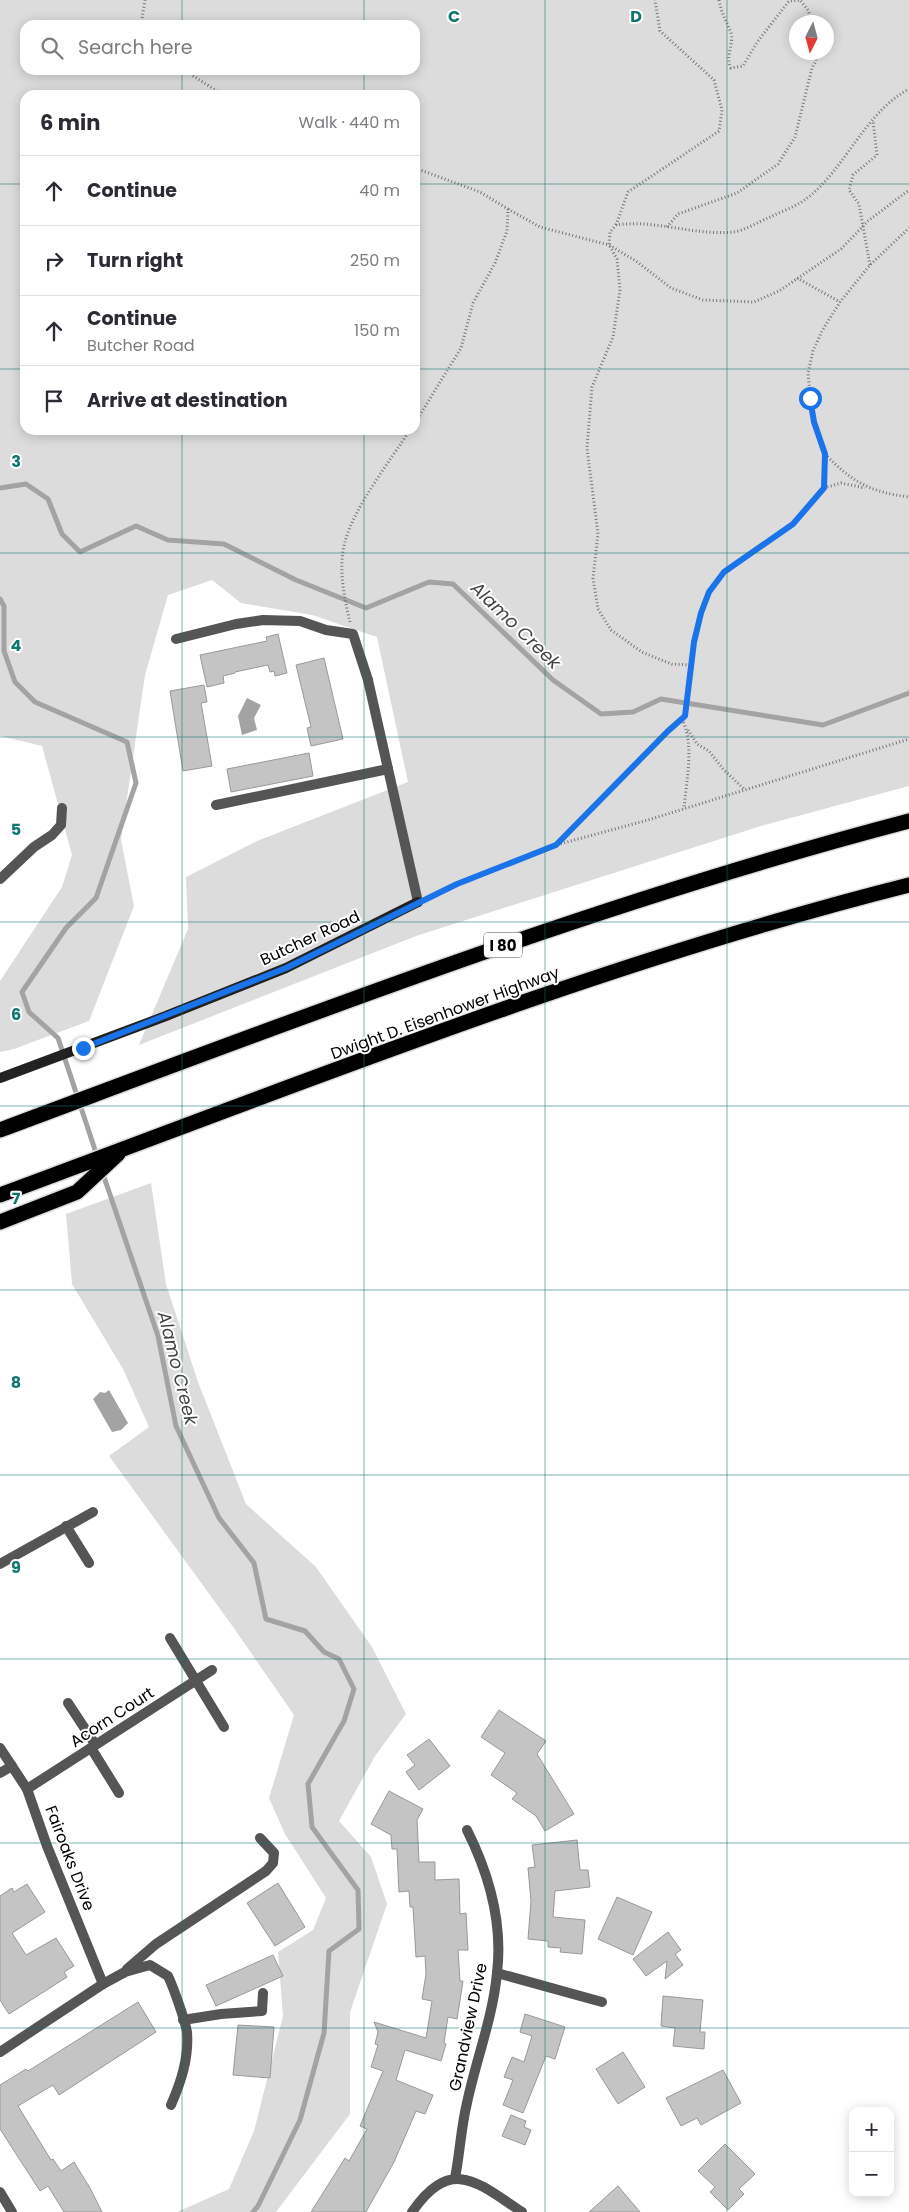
<!DOCTYPE html>
<html lang="en">
<head>
<meta charset="utf-8">
<style>
	:root { --surface:#fff; --page:#f2f2f3; --text:#2b2b33; --muted:#7c7c81; --line:#e1e1e2 }
	body { margin:0; font-family:Poppins,sans-serif; background:var(--page); color:var(--text) }
	.controls { position:absolute; right:15px; bottom:15px; display:grid; overflow:hidden; border-radius:10px; box-shadow:0 2px 12px #0003 }
	.controls button { width:45px; height:45px; display:grid; place-items:center; padding:0; border:0; border-bottom:1px solid var(--line); background:var(--surface); color:var(--text); font:25px sans-serif }
	.compass { position:absolute; left:789px; top:15px; width:45px; height:45px; border-radius:50%; background:var(--surface); box-shadow:0 2px 12px #0003; rotate:186deg }
	.stop { position:absolute; width:15px; height:15px; margin:-11px; border:4px solid #1a73e8; border-radius:50%; background:#fff }
	.stop.end { background:#1a73e8; border-color:#fff; box-shadow:0 1px 5px #0008 }
	.list { margin:0; padding:0; list-style:none }
	h2 { display:flex; justify-content:space-between; align-items:center; height:65px; margin:0; padding:0 20px; font-size:21px }
	h2 small { font-size:16px; font-weight:400; color:var(--muted) }
	.list li { display:grid; grid-template-columns:32px 1fr auto; gap:15px; align-items:center; box-sizing:border-box; height:70px; padding:0 20px; border-top:1px solid var(--line) }
	.list b { display:block; font-size:19px; white-space:nowrap }
	.list p { margin:0; font-size:16px; white-space:nowrap; color:var(--muted) }
	.list em { font-size:16px; font-style:normal; color:var(--muted) }
	.icon { flex:none; width:28px; height:28px; fill:none; stroke:currentColor; stroke-width:2; stroke-linecap:round; stroke-linejoin:round }
	.map { position:relative; flex:none; width:909px; height:2212px; overflow:hidden }
	.search { position:absolute; background:var(--surface); box-shadow:0 2px 12px #0003; left:20px; top:20px; width:400px; height:55px; display:flex; align-items:center; gap:12px; box-sizing:border-box; padding:0 18px; border-radius:15px; color:var(--muted); font-size:19px }
	.panel { position:absolute; background:var(--surface); box-shadow:0 2px 12px #0003; left:20px; top:90px; width:400px; height:345px; border-radius:15px }
	.map>svg:first-child { display:block }
	.green { fill:#dcdcdc; fill-rule:evenodd }
	.water { fill:#a3a3a3 }
	.lines { fill:none; stroke-linecap:round; stroke-linejoin:round }
	.stream { stroke:#a3a3a3; stroke-width:5 }
	.building { fill:#c4c4c4; stroke:#999 }
	.highway-casing { stroke:#dbdbdb; stroke-width:18 }
	.path { stroke:#777; stroke-width:3; stroke-dasharray:1 2.5; stroke-linecap:butt }
	.lane { stroke:#555; stroke-width:10 }
	.street { stroke:#555; stroke-width:10 }
	.secondary { stroke:#222; stroke-width:10 }
	.highway { stroke:#000; stroke-width:15 }
	.route { stroke:#1a73e8; stroke-width:6 }
	.grid { fill:none; stroke:#0f766e; stroke-width:1; stroke-opacity:0.55 }
	.labels { text-anchor:middle; dominant-baseline:central; stroke-width:4; stroke-linejoin:round; paint-order:stroke }
	.shield { fill:#fff; stroke:#4c4c4c; stroke-width:1 }
	.shield-label { font-size:15px; font-weight:bold; fill:#000 }
	.street-label { font-size:16px; fill:#000; stroke:#fff }
	.water-label { font-size:18px; font-style:italic; fill:#444; stroke:#fff }
	.grid-label { font-size:16px; text-anchor:middle; font-weight:bold; fill:#0f766e; stroke:#fff; stroke-width:4; stroke-linejoin:round; paint-order:stroke }
</style>
</head>
<body>
<div class="map">
<svg width="909" height="2212" viewBox="0 0 909 2212">
	<rect width="100%" height="100%" fill="#fff"/>
	<!-- green -->
	<g class="green">
		<path d="M0,0H909V786L761,826L416,936L139,1045L188,929L186,877L257,841L408,782L377,637L312,615L241,603L212,580L168,595L145,675L121,840L134,906L89,1021L14,1049L0,1052V981L62,887L72,855L42,746L0,736ZM796,22H826V52H796ZM25,25H415V70H25ZM25,95H415V430H25Z"/>
		<polygon points="151,1183 166,1284 198,1382 246,1504 316,1567 372,1647 406,1714 375,1756 339,1821 371,1857 387,1904 350,2012 350,2114 276,2212 177,2212 229,2189 254,2131 283,2016 278,1952 313,1930 326,1898 285,1834 269,1798 294,1715 231,1624 109,1456 149,1427 123,1369 72,1284 66,1214"/>
	</g>
	<!-- water -->
	<g class="water">
		<polygon points="247,698 261,705 254,718 257,730 242,735 238,716"/>
		<polygon points="109,1390 128,1423 121,1430 112,1432 93,1399 100,1392 105,1393"/>
	</g>
	<g class="lines">
		<!-- stream -->
		<g class="stream">
			<polyline points="0,488 26,484 48,499 62,534 80,552 136,526 168,540 224,544 296,580 366,608 429,582 453,584 553,680 601,714 633,712 661,699 823,725 909,693"/>
			<polyline points="0,599 4,606 4,651 15,682 35,702 127,742 136,783 96,898 66,928 22,992 29,1012 58,1038 97,1156"/>
			<polyline points="102,1171 158,1336 176,1426 219,1518 254,1563 266,1619 305,1631 324,1652 339,1659 354,1689 344,1721 308,1784 312,1827 358,1890 359,1929 329,1951 324,2033 300,2120 258,2206 253,2212"/>
		</g>
	</g>
	<!-- building -->
	<g class="building">
		<polygon points="278,634 287,673 275,676 274,671 270,672 268,665 235,672 235,673 223,676 224,683 207,687 200,655 267,641 266,637"/>
		<polygon points="324,658 343,739 311,746 307,728 311,727 296,665"/>
		<polygon points="204,685 207,702 201,703 212,766 183,771 170,691"/>
		<polygon points="309,753 313,776 231,792 227,769"/>
		<polygon points="499,1710 546,1741 537,1754 574,1814 545,1831 536,1816 512,1799 517,1793 491,1775 505,1753 481,1737"/>
		<polygon points="429,1739 450,1766 419,1790 406,1772 415,1765 407,1755"/>
		<polygon points="389,1791 423,1809 417,1820 419,1862 435,1862 435,1880 459,1879 460,1914 466,1913 468,1950 458,1950 460,1981 463,1981 457,2019 448,2017 444,2043 446,2044 441,2061 405,2050 396,2080 433,2095 425,2114 416,2111 394,2162 366,2212 311,2212 345,2158 349,2161 367,2129 360,2126 383,2071 371,2067 378,2045 375,2044 378,2032 374,2022 426,2038 432,2001 422,1999 426,1974 425,1956 416,1957 413,1907 410,1907 409,1891 399,1892 397,1849 392,1849 391,1835 371,1824"/>
		<polygon points="577,1840 580,1870 588,1870 590,1887 555,1891 553,1917 585,1920 582,1954 560,1952 561,1948 548,1947 548,1941 528,1939 531,1901 528,1868 535,1867 532,1845"/>
		<polygon points="278,1883 305,1927 275,1946 247,1903"/>
		<polygon points="27,1884 45,1912 12,1933 26,1955 56,1938 74,1966 64,1972 67,1977 9,2014 0,2000 0,1896 12,1888 14,1892"/>
		<polygon points="617,1897 652,1912 633,1955 598,1939"/>
		<polygon points="668,1932 681,1950 675,1954 683,1965 665,1979 667,1961 646,1976 633,1959"/>
		<polygon points="273,1955 283,1976 216,2006 206,1985"/>
		<polygon points="663,1996 703,2000 700,2032 705,2032 704,2049 673,2046 675,2028 661,2026"/>
		<polygon points="138,2002 156,2032 59,2095 53,2085 18,2106 51,2160 53,2159 61,2171 74,2162 90,2188 102,2212 64,2212 48,2186 40,2191 0,2129 0,2085 26,2069 28,2071"/>
		<polygon points="525,2014 565,2027 555,2059 546,2056 523,2113 503,2105 513,2080 504,2077 512,2057 524,2062 532,2036 520,2032"/>
		<polygon points="238,2025 274,2027 270,2078 233,2075"/>
		<polygon points="623,2052 645,2087 618,2104 596,2069"/>
		<polygon points="723,2070 741,2103 701,2125 697,2118 681,2126 666,2098"/>
		<polygon points="511,2115 526,2121 524,2127 531,2130 525,2145 502,2136"/>
		<polygon points="725,2144 755,2174 739,2189 744,2194 728,2210 710,2192 715,2187 698,2171"/>
		<polygon points="618,2186 640,2212 589,2212"/>
	</g>
	<g class="lines">
		<!-- highway casing -->
		<g class="highway-casing">
			<g id="highway">
				<path d="M0,1130C300,1018 599,902 909,821"/>
				<path d="M0,1195C300,1084 599,963 909,885"/>
				<polyline points="0,1222 77,1192 118,1154"/>
			</g>
		</g>
		<!-- path -->
		<g class="path">
			<path d="M719,0C721,13 727,22 731,33C734,45 725,56 731,68L743,66L758,41L789,1L800,0L808,10L812,22"/>
			<polyline points="141,25 145,0"/>
			<polyline points="184,70 223,95"/>
			<polyline points="415,168 480,192 508,209 507,231 495,263 473,303 461,348 415,423"/>
			<polyline points="508,209 540,227 609,245 636,261 671,288 703,300 754,302 779,291 841,249 868,221 909,190"/>
			<polyline points="616,225 628,192 719,131 722,110 714,80 660,31 655,0"/>
			<polyline points="667,227 678,214 737,193 778,164 795,137 812,68 816,61 816,52"/>
			<polyline points="870,265 859,204 849,190 853,175 877,155 873,121"/>
			<polyline points="797,278 840,302"/>
			<path d="M825,454C852,482 870,492 909,497"/>
			<polyline points="824,488 841,483 865,488"/>
			<path d="M350,622C344,597 338,567 345,542C354,507 390,461 410,430"/>
			<path d="M690,665L672,664L661,660L642,652L611,630L598,609L593,578L598,534L587,448L592,387L613,337L620,290L617,259L609,245L610,232L616,225C655,219 694,236 733,232C744,231 758,222 768,218C780,212 795,207 806,199C845,170 864,113 909,89"/>
			<path d="M682,719C695,745 686,781 684,809"/>
			<polyline points="688,730 697,744 709,751 724,770 744,789"/>
			<polyline points="556,845 668,731 685,716 694,642 701,613 709,592 724,572 793,524 824,488 825,454 813,422 808,373 813,351 822,331 840,302 870,265 909,228"/>
			<polyline points="428,898 457,884 556,845 648,820 909,739"/>
		</g>
		<!-- lane -->
		<g class="lane">
			<polyline points="176,639 236,624 263,620 300,621 326,630 353,634 368,680"/>
			<polyline points="216,805 388,769"/>
			<polyline points="0,879 34,847 52,835 61,825 62,808"/>
			<polyline points="66,1526 89,1563"/>
			<polyline points="170,1638 224,1727"/>
			<polyline points="68,1703 95,1744"/>
			<polyline points="91,1748 119,1793"/>
			<polyline points="0,1773 12,1766"/>
			<polyline points="183,2020 221,2014 262,2011 263,1993"/>
		</g>
		<!-- street -->
		<g class="street">
			<polyline points="368,680 418,902"/>
			<polyline points="0,1564 93,1512"/>
			<polyline points="0,1748 27,1789 47,1846 103,1984"/>
			<polyline points="27,1789 212,1670"/>
			<polyline points="127,1969 156,1944 266,1871 273,1863 274,1853 260,1838"/>
			<polyline points="497,1973 602,2002"/>
			<path d="M0,2052L103,1984L125,1972L150,1965L168,1976C174,1989 185,2020 187,2032C189,2058 181,2082 171,2105"/>
			<path d="M455,2178C460,2153 461,2127 467,2103C476,2060 493,2017 497,1973C503,1923 489,1874 467,1830"/>
			<polyline points="0,2192 12,2212"/>
			<path d="M412,2212C451,2156 477,2182 522,2212"/>
		</g>
		<!-- secondary -->
		<polyline class="secondary" points="0,1078 166,1016 286,968 418,902"/>
		<!-- highway -->
		<use href="#highway" class="highway"/>
	</g>
	<g class="lines">
		<!-- route -->
		<polyline class="route" points="83,1048 286,968 457,884 556,845 668,731 685,716 694,642 701,613 709,592 724,572 793,524 824,488 825,454 814,422 810,398"/>
	</g>
	<!-- grid -->
	<path class="grid" d="M182,0V25M364,0V25M545,0V2212M727,0V2212M182,70V95M364,70V95M0,184H25M415,184H909M0,369H25M415,369H909M182,430V2212M364,430V2212M0,553H909M0,737H909M0,922H909M0,1106H909M0,1290H909M0,1475H909M0,1659H909M0,1843H909M0,2028H909"/>
	<g class="labels">
		<!-- shield labels -->
		<rect class="shield" x="484" y="932.5" width="38" height="25" rx="4"/>
		<g class="shield-label">
			<text x="503" y="945">I 80</text>
		</g>
		<!-- street labels -->
		<g class="street-label">
			<text transform="translate(310 938) rotate(-25)">Butcher Road</text>
			<text transform="translate(445 1013) rotate(-20)">Dwight D. Eisenhower Highway</text>
			<text transform="translate(112 1717) rotate(-33)">Acorn Court</text>
			<text transform="translate(70 1858) rotate(69)">Fairoaks Drive</text>
			<text transform="translate(468 2027) rotate(-78)">Grandview Drive</text>
		</g>
		<!-- water labels -->
		<g class="water-label">
			<text transform="translate(516 625) rotate(44)">Alamo Creek</text>
			<text transform="translate(178 1368) rotate(76)">Alamo Creek</text>
		</g>
	</g>
	<g class="grid-label">
		<text x="454" y="22">C</text>
		<text x="636" y="22">D</text>
		<text x="16" y="467">3</text>
		<text x="16" y="651">4</text>
		<text x="16" y="835">5</text>
		<text x="16" y="1020">6</text>
		<text x="16" y="1204">7</text>
		<text x="16" y="1388">8</text>
		<text x="16" y="1573">9</text>
	</g>
</svg>
<div class="controls">
<button>+</button>
<button>−</button>
</div>
<svg class="compass" viewBox="-18 -18 36 36"><path d="M0-13l5 13h-10z" fill="#e53935"/><path d="M0 13l5-13h-10z" fill="#7c7c81"/></svg>
<div class="stop" style="left:810px;top:398px"></div>
<div class="stop end" style="left:83px;top:1048px"></div>
<div class="search"><svg class="icon" aria-label="search" viewBox="0 0 24 24"><circle cx="10" cy="10" r="6"/><path d="M15 15l6 6"/></svg>Search here</div>
<section class="panel">
<h2>6 min<small>Walk · 440 m</small></h2>
<ul class="list">
<li><svg class="icon" aria-label="ahead" viewBox="0 0 24 24"><path d="M12 20V5M6 11l6-6 6 6"/></svg><div><b>Continue</b></div><em>40 m</em></li>
<li><svg class="icon" aria-label="right" viewBox="0 0 24 24"><path d="M7 20v-9h11M14 6l5 5-5 5"/></svg><div><b>Turn right</b></div><em>250 m</em></li>
<li><svg class="icon" aria-label="ahead" viewBox="0 0 24 24"><path d="M12 20V5M6 11l6-6 6 6"/></svg><div><b>Continue</b><p>Butcher Road</p></div><em>150 m</em></li>
<li><svg class="icon" aria-label="arrive" viewBox="0 0 24 24"><path d="M6 21V4h12l-3 4 3 4H6"/></svg><div><b>Arrive at destination</b></div></li>
</ul>
</section>
</div>
</body>
</html>
